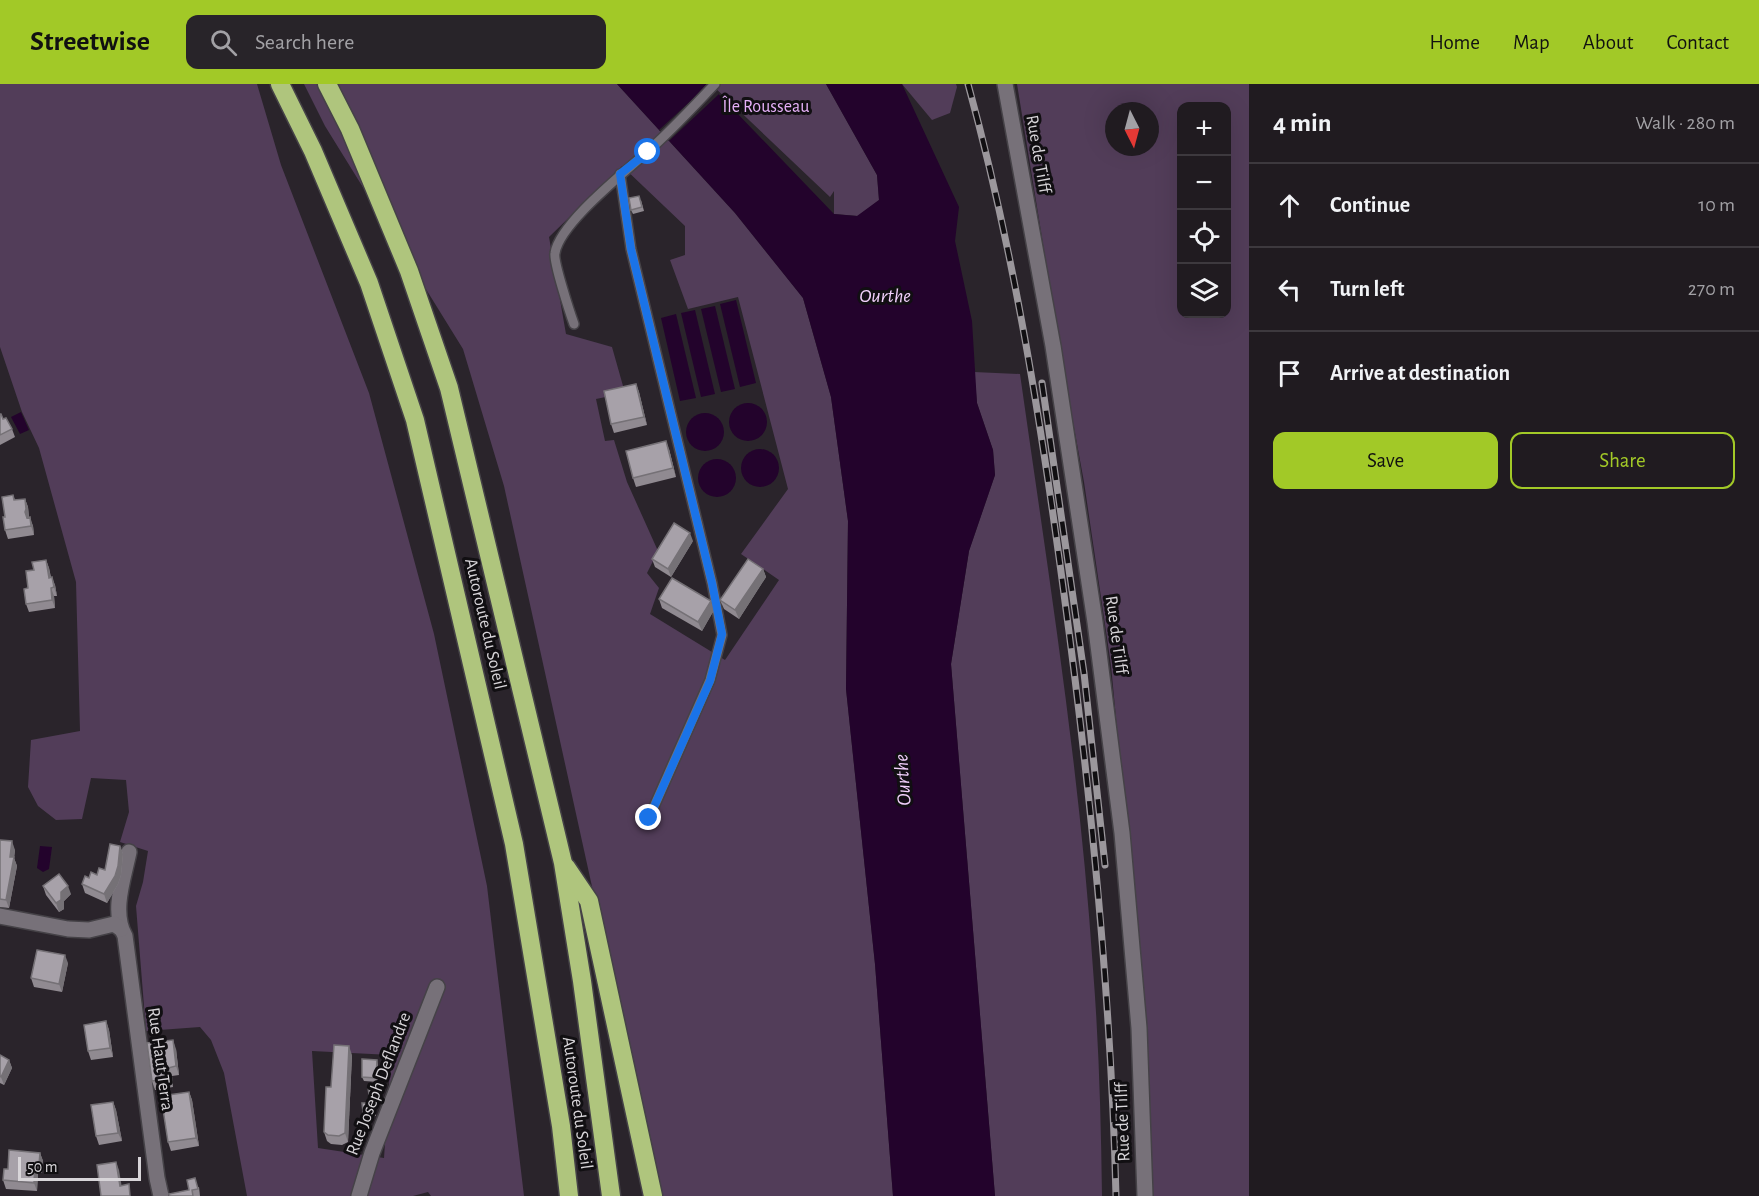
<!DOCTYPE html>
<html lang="en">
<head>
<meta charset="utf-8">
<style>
	:root { --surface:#201b20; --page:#282429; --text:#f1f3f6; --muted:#a2a1a5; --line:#3d393e; --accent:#a2c927 }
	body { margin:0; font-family:"Alegreya Sans",sans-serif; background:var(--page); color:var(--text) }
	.controls { position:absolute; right:18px; top:18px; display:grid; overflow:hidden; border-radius:12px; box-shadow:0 6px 24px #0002 }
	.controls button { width:54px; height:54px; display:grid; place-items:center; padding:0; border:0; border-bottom:2px solid var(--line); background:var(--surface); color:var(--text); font:30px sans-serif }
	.compass { position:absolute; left:1105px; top:18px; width:54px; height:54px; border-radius:50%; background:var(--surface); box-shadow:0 6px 24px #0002; rotate:174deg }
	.scale { position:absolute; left:18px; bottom:15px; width:123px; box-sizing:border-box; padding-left:6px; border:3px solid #d8d5d9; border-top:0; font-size:16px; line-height:21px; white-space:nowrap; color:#d8d5d9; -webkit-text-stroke:4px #110f12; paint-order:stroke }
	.stop { position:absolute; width:18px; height:18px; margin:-14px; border:4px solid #1a73e8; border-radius:50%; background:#fff }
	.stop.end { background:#1a73e8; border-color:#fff; box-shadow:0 2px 6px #0008 }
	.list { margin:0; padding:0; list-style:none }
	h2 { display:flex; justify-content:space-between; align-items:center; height:78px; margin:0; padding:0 24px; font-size:26px }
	h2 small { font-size:20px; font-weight:400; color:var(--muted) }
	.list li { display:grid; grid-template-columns:39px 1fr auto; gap:18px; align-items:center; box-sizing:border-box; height:84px; padding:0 24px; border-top:2px solid var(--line) }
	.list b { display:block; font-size:22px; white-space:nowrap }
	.list em { font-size:20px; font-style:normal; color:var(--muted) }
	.actions { display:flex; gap:12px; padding:18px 24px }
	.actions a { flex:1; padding:14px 0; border:2px solid var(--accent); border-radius:12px; text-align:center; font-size:21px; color:var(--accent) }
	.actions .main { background:var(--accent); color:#111 }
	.icon { flex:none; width:33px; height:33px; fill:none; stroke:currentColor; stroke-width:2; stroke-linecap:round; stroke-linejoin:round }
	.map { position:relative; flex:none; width:1249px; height:1112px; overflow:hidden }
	header { display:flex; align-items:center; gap:36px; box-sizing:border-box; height:84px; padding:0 30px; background:var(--accent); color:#111 }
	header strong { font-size:28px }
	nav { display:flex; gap:33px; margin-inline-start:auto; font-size:21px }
	.search { width:420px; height:54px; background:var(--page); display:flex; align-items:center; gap:15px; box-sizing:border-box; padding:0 21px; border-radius:12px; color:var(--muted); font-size:22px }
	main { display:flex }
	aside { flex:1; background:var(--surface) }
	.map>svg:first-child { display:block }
	.green { fill:#523d59; fill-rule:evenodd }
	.water { fill:#23032c }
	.pier { fill:#2a242b }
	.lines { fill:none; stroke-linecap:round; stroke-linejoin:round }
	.service-casing { stroke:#454247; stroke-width:12 }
	.minor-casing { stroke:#454247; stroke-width:18 }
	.secondary-casing { stroke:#454247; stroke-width:18 }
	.motorway-casing { stroke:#454247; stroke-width:21 }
	.service { stroke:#777179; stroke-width:9 }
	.minor { stroke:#777179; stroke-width:15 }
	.secondary { stroke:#777179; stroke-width:15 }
	.motorway { stroke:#afc57d; stroke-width:18 }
	.rail-casing { stroke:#9b979c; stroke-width:7 }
	.rail { stroke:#110f12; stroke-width:4.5; stroke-dasharray:14; stroke-linecap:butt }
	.wall { fill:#908a91 }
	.shaded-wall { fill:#757176 }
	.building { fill:#a7a1a9; stroke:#757176; stroke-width:1.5 }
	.route { stroke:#1a73e8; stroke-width:8 }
	.labels { text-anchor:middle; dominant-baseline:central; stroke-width:6; stroke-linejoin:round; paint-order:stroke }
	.park-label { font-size:18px; fill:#e6b0f8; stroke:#110f12 }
	.street-label { font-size:18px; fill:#d8d5d9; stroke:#110f12 }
	.water-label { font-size:20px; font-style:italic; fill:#f3d1fd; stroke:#110f12 }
</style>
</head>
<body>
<header>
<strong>Streetwise</strong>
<div class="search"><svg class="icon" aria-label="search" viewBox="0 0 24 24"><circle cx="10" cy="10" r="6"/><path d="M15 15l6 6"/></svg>Search here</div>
<nav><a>Home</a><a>Map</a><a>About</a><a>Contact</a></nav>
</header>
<main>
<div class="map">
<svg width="1249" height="1112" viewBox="0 0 1249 1112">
	<rect width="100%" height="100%" fill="#2a242b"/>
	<!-- green -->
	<g class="green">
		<path d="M0,0H257L281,81L369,309L434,550L487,802L524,1112H431L428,1108L413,1112H247L224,989L211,956L200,943L146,947L136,822L143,798L148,767L120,758L129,728L126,696L91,694L82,735L56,736L38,722L28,703L31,656L80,647L76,498L39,364L22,328L0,263ZM312,967L391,971L384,1074L318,1064Z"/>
		<path d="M304,0H617L735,129L803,214L831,313L848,437L846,605L875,880L893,1112H660L504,402L463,265L325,42ZM622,82L685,142V171L670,176L688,225L738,213L788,405L741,470L779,496L725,576L650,530L659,504L647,489L658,467L627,398L614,356L605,357L596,315L625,309L612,263L566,250L549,153Z"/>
		<polygon points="711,0 826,0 877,91 879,116 858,132 834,130 834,107 830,113"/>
		<polygon points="902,0 956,0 957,3 950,29 932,36"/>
		<path d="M1017,0H1249V1112H1151L1145,944L1111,581L1084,398L1064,289ZM1182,22H1226V230H1182ZM1114,27H1150V63H1114Z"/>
		<path d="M974,288L1020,290C1048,488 1080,686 1093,885C1099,961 1101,1036 1102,1112H995L951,580L969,467L995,391L993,366L977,319Z"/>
	</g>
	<!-- water -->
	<g class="water">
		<polygon points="617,0 709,0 834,130 857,132 879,116 877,91 826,0 902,0 959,123 955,157 972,237 977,319 993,366 995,391 969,467 951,580 995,1112 893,1112 875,880 846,605 848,437 831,313 803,214 735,129"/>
		<polygon points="736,216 756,299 740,303 720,220"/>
		<polygon points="715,222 735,305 721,308 701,225"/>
		<polygon points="695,226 715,310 701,313 681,229"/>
		<polygon points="676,230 696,314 680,317 661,234"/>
		<circle cx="748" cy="338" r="19"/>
		<polygon points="21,328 29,346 20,350 11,333"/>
		<circle cx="705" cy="348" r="19"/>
		<circle cx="760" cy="384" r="19"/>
		<circle cx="717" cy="394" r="19"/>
		<polygon points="40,762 52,763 49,785 43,788 37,784"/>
	</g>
	<!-- pier -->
	<polygon class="pier" points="709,0 719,10 669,57 659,46"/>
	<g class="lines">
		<!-- service casing -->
		<g class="service-casing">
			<g id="service">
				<polyline points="620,90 631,165 712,499 722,551 710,596 649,734"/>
				<path d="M574,240C570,229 553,177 555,169C560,139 624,89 647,68C671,47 693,23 715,0"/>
			</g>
		</g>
		<!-- minor casing -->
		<g class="minor-casing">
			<g id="minor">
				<path d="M129,768C124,793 111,828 125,852L157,1094L161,1112"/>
				<polyline points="0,832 68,845 89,846 114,840 121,845"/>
				<polyline points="359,1112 372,1069 437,903"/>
			</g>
		</g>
		<!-- secondary casing -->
		<g class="secondary-casing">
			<polyline id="secondary" points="1005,0 1053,262 1095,538 1122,749 1139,944 1145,1112"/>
		</g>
		<!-- motorway casing -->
		<g class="motorway-casing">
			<g id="motorway">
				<polyline points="280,0 313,67 369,199 415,336 514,760 561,1042 569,1112"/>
				<polyline points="327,0 350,45 409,187 449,304 563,779 582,897 611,1112"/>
				<polyline points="566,783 589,817 653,1112"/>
			</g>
		</g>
		<!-- service -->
		<use href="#service" class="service"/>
		<!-- minor -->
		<use href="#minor" class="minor"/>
		<!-- secondary -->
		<use href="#secondary" class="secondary"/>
		<!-- motorway -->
		<use href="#motorway" class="motorway"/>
		<!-- rail casing -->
		<g class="rail-casing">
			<g id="rail">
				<path d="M968,0C1014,167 1041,338 1064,510C1091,710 1111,910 1116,1112"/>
				<polyline points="1042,299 1084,589 1105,781"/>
			</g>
		</g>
		<!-- rail -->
		<use href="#rail" class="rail"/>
	</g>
	<!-- wall -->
	<g class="wall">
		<polygon points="641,116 644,127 633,130 631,126"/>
		<polygon points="636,300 639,308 647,341 614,349 611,340"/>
		<polygon points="0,330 12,345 15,353 0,361"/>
		<polygon points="669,365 676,393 636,403 633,394"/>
		<polygon points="13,411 15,416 25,415 28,423 29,433 33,442 34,451 8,455 5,446 5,433"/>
		<polygon points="693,457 671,493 655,483 652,475"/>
		<polygon points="46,476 49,484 51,493 55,501 57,512 54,512 55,524 29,528 26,520 28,504 34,486"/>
		<polygon points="763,485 766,493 739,535 724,525 720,516"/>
		<polygon points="659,515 714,526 702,547 662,524"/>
		<polygon points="0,756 15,766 14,774 17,782 9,824 0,823"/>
		<polygon points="120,762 123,770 121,791 118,800 107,819 85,809 82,800 89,794 97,791 105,786"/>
		<polygon points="43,802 71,810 64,817 64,825 59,828 46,811"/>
		<polygon points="68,879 62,908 34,903 31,894"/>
		<polygon points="106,937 109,946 113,973 91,976 88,967"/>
		<polygon points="176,965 179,991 172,992 173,1003 155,1006 152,997"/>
		<polygon points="0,971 9,976 12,984 4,1001 0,999"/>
		<polygon points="352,971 348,1058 342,1061 331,1060 327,1057 324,1048 331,1003"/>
		<polygon points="378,980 378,998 364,997 362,993"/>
		<polygon points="381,1005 382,1015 370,1016 369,1011"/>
		<polygon points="189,1008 192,1016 199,1062 171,1067 168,1058"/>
		<polygon points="113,1018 116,1026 122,1057 99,1061 96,1052"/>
		<polygon points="374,1019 376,1023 376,1032 364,1032 363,1028"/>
		<polygon points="40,1069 43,1077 42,1089 38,1089 37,1107 6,1105 3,1096 8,1085"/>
		<polygon points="199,1103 200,1112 170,1112 189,1106"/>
	</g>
	<!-- shaded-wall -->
	<g class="shaded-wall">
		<polygon points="636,300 639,308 647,341 644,333"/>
		<polygon points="666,357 669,365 676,393 673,384"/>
		<polygon points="25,415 28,423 29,434 28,437 25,428"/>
		<polygon points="30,433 33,442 34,451 31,442"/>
		<polygon points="690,449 693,457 671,493 668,485"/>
		<polygon points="46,476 49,484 52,502 49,494"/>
		<polygon points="763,485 766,493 739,535 735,526"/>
		<polygon points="52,493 55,501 57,512 54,503"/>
		<polygon points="51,504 54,512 55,524 52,516"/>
		<polygon points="711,517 714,526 702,547 698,538"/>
		<polygon points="12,757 15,766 14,774 17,782 9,824 6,816"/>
		<polygon points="120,762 123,770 121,791 118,800 107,819 104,810"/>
		<polygon points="68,802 71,810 64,817 64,825 59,828 56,819 61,808"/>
		<polygon points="65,871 68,879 62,908 59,900"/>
		<polygon points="106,937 109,946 113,973 110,964"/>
		<polygon points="173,956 176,965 179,991 176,982"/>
		<polygon points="349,962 352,971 348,1058 345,1049"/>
		<polygon points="9,976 12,984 4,1001 1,993"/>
		<polygon points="377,976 378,980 378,998 376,994"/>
		<polygon points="168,984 172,992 173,1003 170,995"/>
		<polygon points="189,1008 192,1016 199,1062 196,1054"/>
		<polygon points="113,1018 116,1026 122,1057 118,1049"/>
		<polygon points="40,1069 43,1077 42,1089 39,1080"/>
		<polygon points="116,1078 119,1086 123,1110 120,1102"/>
		<polygon points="35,1080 38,1089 37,1107 34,1099"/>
	</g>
	<!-- building -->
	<g class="building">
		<polygon points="639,112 642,123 631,126 629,114"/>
		<polygon points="636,300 644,333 611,340 604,307"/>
		<polygon points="0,330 1,330 3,335 6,334 12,345 0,351"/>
		<polygon points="666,357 673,384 633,394 626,367"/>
		<polygon points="13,411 14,416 25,415 26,425 25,428 27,434 30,433 31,442 5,446 3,433 5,433 2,413"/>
		<polygon points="674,439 690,449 668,485 652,475"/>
		<polygon points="748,475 763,485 735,526 720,516"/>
		<polygon points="46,476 49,494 52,493 54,503 51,504 52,516 26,520 24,505 28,504 26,487 34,486 32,478"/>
		<polygon points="672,494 711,517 698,538 659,515"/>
		<polygon points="0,756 12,757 10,773 14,773 6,816 0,815"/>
		<polygon points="110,760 120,762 118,782 115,792 104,810 82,800 85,792 89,794 91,788 97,791 99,784 105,786"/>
		<polygon points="59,790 68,802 61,808 61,816 56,819 43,802"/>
		<polygon points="37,866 65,871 59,900 31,894"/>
		<polygon points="106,937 110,964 88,967 84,941"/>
		<polygon points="173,956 176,982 168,984 170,995 152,997 147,959"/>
		<polygon points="334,961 349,962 345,1049 339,1052 328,1051 324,1048 326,1003 331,1003"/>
		<polygon points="0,971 9,976 1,993 0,992"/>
		<polygon points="362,975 377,976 376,994 362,993"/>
		<polygon points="380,1001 381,1011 369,1011 368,1003"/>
		<polygon points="189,1008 196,1054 168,1058 161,1012"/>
		<polygon points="113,1018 118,1049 96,1052 91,1021"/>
		<polygon points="362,1019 374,1019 375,1028 363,1028"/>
		<polygon points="9,1066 40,1069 39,1080 35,1080 34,1099 3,1096 4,1085 8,1085"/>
		<polygon points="116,1078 120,1102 129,1100 130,1112 101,1112 97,1081"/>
		<polygon points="195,1094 198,1105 192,1106 193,1112 170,1112 169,1110 189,1106 187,1096"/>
	</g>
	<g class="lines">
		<!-- route -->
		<polyline class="route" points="648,68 620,90 631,165 712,499 722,550 710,597 649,734"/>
	</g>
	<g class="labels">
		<!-- park labels -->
		<g class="park-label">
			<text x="766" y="23">Île Rousseau</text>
		</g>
		<!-- street labels -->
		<g class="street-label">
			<text transform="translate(1038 70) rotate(80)">Rue de Tilff</text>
			<text transform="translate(485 540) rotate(77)">Autoroute du Soleil</text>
			<text transform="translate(1116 551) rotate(82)">Rue de Tilff</text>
			<text transform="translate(160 975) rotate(82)">Rue Haut Terra</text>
			<text transform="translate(379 1000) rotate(-69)">Rue Joseph Deflandre</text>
			<text transform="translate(577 1019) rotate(82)">Autoroute du Soleil</text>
			<text transform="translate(1123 1038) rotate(-92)">Rue de Tilff</text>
		</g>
		<!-- water labels -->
		<g class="water-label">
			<text x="885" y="212">Ourthe</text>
			<text transform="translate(903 696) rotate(-94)">Ourthe</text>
		</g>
	</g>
</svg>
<div class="controls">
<button>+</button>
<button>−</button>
<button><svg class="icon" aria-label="locate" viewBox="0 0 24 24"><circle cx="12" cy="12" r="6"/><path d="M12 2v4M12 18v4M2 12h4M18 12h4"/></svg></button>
<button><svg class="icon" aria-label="layers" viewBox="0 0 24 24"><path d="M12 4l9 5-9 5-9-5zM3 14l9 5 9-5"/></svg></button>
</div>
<svg class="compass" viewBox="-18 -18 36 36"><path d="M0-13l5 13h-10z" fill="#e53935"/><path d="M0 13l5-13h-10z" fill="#a2a1a5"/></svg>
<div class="scale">50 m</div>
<div class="stop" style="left:648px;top:68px"></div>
<div class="stop end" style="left:649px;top:734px"></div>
</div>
<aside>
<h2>4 min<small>Walk · 280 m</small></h2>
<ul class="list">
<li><svg class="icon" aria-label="ahead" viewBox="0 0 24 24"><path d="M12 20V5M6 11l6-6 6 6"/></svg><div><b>Continue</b></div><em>10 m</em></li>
<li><svg class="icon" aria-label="left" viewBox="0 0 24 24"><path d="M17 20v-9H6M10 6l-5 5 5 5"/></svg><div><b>Turn left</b></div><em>270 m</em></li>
<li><svg class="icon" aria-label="arrive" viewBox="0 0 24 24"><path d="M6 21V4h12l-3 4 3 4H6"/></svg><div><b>Arrive at destination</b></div></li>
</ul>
<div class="actions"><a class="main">Save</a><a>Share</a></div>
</aside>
</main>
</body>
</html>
